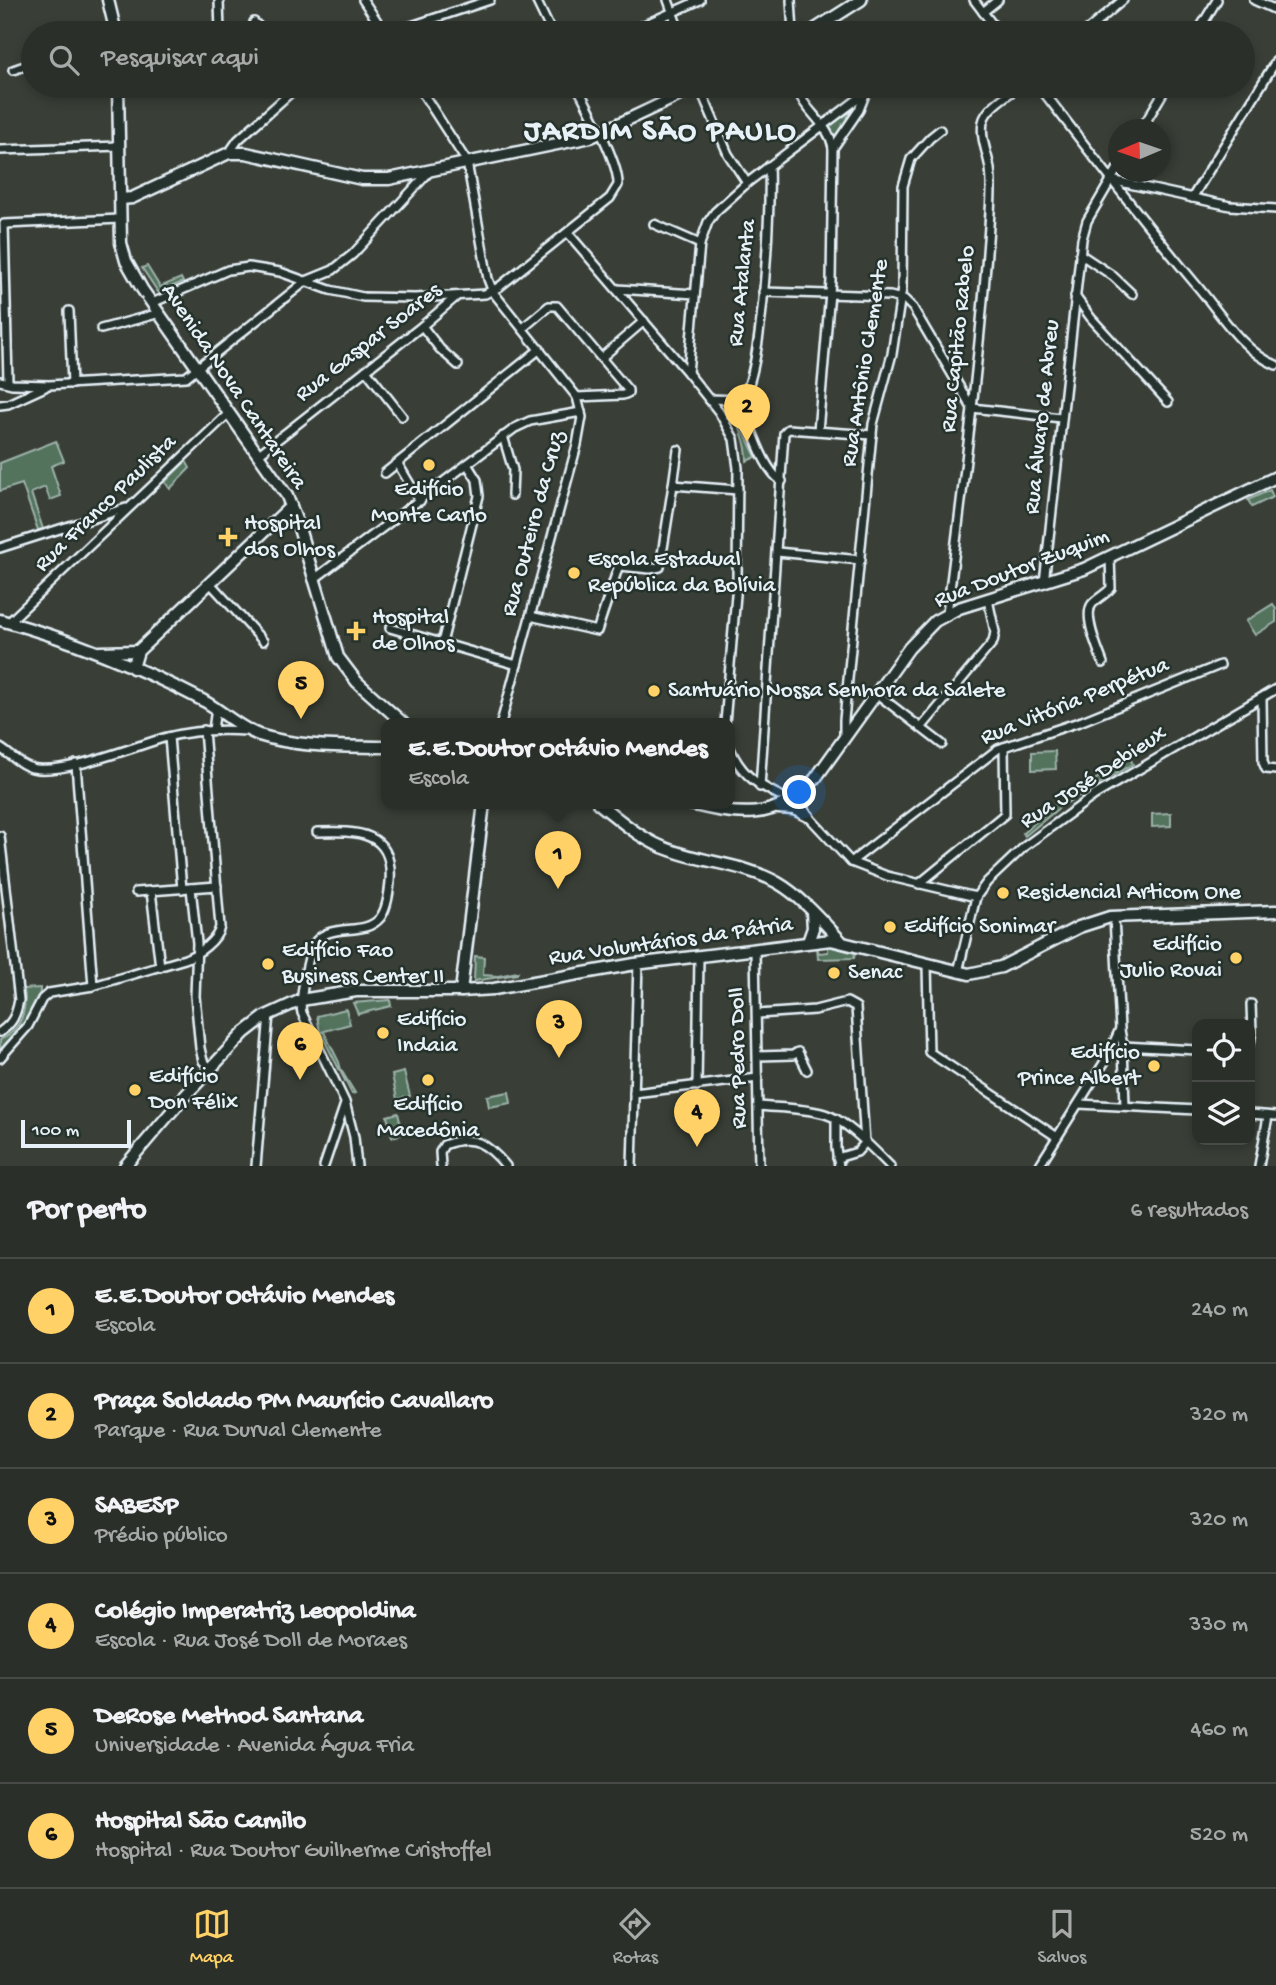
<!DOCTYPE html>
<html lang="pt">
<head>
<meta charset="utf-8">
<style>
	:root { --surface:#2b2f29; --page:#373b35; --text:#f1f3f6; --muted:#a6a9a8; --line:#474a46; --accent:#ffd166 }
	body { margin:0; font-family:"Gochi Hand",sans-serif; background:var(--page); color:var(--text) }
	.controls { position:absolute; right:21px; bottom:21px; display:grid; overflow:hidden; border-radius:14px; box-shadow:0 4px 10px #0003 }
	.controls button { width:63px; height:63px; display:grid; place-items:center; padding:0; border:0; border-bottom:2px solid var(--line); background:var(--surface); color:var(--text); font:35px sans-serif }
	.compass { position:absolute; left:1108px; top:119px; width:63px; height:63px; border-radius:50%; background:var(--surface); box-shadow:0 4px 10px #0003; rotate:268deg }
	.scale { position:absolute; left:21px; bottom:18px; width:110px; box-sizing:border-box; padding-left:7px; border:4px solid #e8f1f8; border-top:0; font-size:19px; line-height:24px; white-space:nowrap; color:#e8f1f8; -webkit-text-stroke:5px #26332d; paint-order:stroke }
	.you { position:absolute; left:800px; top:793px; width:24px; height:24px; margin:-18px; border:5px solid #fff; border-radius:50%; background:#1a73e8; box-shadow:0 0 0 10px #1a73e833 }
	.badge { display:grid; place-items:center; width:46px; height:46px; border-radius:50%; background:var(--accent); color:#111; font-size:23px; font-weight:700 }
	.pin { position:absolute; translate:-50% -58px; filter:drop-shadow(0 2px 4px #0008) }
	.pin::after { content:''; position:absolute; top:37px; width:24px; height:21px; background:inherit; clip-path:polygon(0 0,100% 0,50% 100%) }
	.popup { position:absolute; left:381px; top:718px; width:354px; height:91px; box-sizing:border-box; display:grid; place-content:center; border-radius:14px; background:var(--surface); filter:drop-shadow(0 2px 5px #0005); font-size:23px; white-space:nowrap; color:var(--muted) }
	.popup b { font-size:26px; color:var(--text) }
	.popup::after { content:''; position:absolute; left:50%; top:100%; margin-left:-14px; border:14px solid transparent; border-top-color:var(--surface) }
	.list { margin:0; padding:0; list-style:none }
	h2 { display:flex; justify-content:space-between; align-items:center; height:91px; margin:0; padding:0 28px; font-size:30px }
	h2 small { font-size:23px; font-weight:400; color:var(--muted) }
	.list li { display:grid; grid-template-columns:46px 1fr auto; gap:21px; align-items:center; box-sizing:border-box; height:105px; padding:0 28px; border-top:2px solid var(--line) }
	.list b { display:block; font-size:26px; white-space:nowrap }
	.list p { margin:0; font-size:23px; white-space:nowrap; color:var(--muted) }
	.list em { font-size:23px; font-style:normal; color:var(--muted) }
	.icon { flex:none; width:38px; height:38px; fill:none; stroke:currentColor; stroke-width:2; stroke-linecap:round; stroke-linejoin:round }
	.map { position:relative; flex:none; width:1276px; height:1166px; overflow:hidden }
	.search { position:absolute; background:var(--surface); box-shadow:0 4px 10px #0003; left:21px; right:21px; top:21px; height:77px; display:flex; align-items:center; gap:18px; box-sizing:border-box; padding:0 24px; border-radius:38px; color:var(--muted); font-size:26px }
	.sheet { height:721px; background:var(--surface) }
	nav { display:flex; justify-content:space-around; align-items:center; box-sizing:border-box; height:98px; border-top:2px solid var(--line); background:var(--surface); font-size:19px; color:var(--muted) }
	nav a { display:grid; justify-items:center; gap:4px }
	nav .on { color:var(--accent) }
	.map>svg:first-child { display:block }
	.green { fill:#52735d; stroke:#9db2aa; stroke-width:2 }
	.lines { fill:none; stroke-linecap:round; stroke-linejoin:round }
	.minor-casing { stroke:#e8f1f8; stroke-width:12 }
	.major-casing { stroke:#e8f1f8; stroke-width:15 }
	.minor { stroke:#26332d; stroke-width:7 }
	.major { stroke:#26332d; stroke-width:10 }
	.poi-dot { fill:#ffd166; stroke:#26332d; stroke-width:2.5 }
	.labels { text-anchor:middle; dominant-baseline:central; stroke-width:5; stroke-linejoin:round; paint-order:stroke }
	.street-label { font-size:23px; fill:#e8f1f8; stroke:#26332d }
	.poi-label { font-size:23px; fill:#e8f1f8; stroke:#26332d; text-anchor:start }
	.district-label { font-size:30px; font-weight:bold; letter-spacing:2px; fill:#e8f1f8; stroke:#26332d }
</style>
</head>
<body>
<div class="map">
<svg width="1276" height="1166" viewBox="0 0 1276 1166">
	<rect width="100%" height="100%" fill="#393f37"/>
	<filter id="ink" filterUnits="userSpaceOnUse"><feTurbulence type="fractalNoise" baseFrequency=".0143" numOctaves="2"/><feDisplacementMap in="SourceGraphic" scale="14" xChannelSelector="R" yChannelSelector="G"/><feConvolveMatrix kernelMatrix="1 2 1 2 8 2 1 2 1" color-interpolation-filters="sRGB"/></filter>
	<g filter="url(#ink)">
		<!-- green -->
		<g class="green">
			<polygon points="858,108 835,139 825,127"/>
			<polygon points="147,266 160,287 181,278 183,282 158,292 142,268"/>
			<path d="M732,408L756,457L747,461C747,441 739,425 729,409Z"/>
			<polygon points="56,441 64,461 51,466 61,496 50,500 45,487 31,493 43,529 38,530 22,484 0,491 0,463"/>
			<polygon points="186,461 190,468 170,489 165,482"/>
			<polygon points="1270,490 1273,497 1252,507 1248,500"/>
			<polygon points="1273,604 1276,609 1276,622 1255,635 1246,621"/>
			<polygon points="1055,751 1056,769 1032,770 1032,752"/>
			<polygon points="1130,758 1133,764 1060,807 1025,836 1023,833 1057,803"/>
			<polygon points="1171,813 1171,826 1152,827 1152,814"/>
			<polygon points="828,946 855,953 854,958 818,959 817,947 819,953 828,952"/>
			<polygon points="475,956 484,957 483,975 498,976 518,972 517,974 474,981"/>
			<path d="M40,988C41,1006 12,1037 0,1050V1040C21,1030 27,1011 24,989Z"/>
			<polygon points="390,1000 391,1006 358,1014 353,1003"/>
			<polygon points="346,1009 350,1024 321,1032 324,1032 339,1062 341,1070 355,1093 352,1094 320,1032 317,1016"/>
			<polygon points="404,1072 410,1096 397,1099 392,1075"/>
			<polygon points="509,1092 511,1103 489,1107 487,1096"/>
			<polygon points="398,1113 403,1134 392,1137 387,1116"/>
		</g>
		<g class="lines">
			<!-- minor casing -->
			<g class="minor-casing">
				<g id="minor">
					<polyline points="219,0 220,33"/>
					<polyline points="363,0 385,33"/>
					<polyline points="536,0 552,33"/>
					<polyline points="668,0 680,33"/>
					<polyline points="791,0 793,33"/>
					<polyline points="974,0 999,33"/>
					<polyline points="1254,0 1276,10"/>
					<polyline points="983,12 998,0"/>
					<polyline points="254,22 265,33"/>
					<polyline points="390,33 490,0"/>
					<polyline points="626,33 700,0"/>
					<polyline points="1084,33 1123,0"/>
					<polyline points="1197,33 1217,0"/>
					<polyline points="13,70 33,63"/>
					<polyline points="418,86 467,162 488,279 493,292 577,397 582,417 577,445 501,723"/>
					<polyline points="699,86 728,154 747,183"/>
					<path d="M796,86C803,111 829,123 833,148L831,281L818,431"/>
					<path d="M1039,86C1091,154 1143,221 1198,287C1220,313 1243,352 1276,365"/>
					<polyline points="422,92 452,86"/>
					<polyline points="1141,130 1167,86"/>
					<polyline points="833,148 859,110 866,92"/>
					<polyline points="0,150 120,146"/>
					<polyline points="229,153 238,140 298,86"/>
					<polyline points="1111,180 1230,206 1276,209"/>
					<polyline points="1192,198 1276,61"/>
					<polyline points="654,224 700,244"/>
					<polyline points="568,233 688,373 719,412 734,439 738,468 737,583 725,723"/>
					<polyline points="1080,254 1113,276 1132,294"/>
					<polyline points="617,289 695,294"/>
					<polyline points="763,292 890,296 905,300 913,308 972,408"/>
					<polyline points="1075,296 1091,318 1168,402"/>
					<path d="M152,303L228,270L249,267L280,272L330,290L363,297L415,298L485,294L499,287L610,198L618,185C619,162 588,108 577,86"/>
					<polyline points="69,311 72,384"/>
					<polyline points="422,326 440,349 458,365"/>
					<polyline points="523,328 549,306 557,306 628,390 628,393 623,395 577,397"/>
					<polyline points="101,329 160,313"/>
					<polyline points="601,358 644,321"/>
					<polyline points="366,370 402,416"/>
					<polyline points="688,373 700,244 708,222 715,212 747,183 875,86"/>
					<polyline points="0,381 12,384 49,385 186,377 306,281 333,270 353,254 430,171"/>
					<polyline points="8,381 4,224 121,219"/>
					<path d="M709,399L741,400C749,421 763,471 782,481"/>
					<path d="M741,400C763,378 771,203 769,166"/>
					<polyline points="0,405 8,404 45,387"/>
					<polyline points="972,408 1061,418"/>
					<polyline points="503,436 513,470 512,495"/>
					<polyline points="259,454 422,326 456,297"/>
					<polyline points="398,464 420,501"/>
					<polyline points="385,473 540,349"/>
					<polyline points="673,485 678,450"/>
					<polyline points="0,548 126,508"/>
					<polyline points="777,552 861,560"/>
					<polyline points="313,580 515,428 530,421 581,412"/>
					<polyline points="210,583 263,641"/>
					<polyline points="1044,583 1082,239 1087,221 1118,168"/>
					<path d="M947,613C964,480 981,346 990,212C991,198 992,183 990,169C988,154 980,139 983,122C986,107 1008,95 1020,86"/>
					<polyline points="530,616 597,631 618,568 620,566 650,569 660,567 673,485 738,490"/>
					<polyline points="9,622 229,413"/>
					<polyline points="390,628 517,665"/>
					<polyline points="442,643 479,496 477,480 467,464"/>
					<path d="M1103,663C1098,649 1082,614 1093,603C1099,597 1106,594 1111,588L1110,557"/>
					<polyline points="877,694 942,744"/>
					<polyline points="1262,699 1263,762 1266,769 1276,770"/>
					<polyline points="921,728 993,642 995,632 988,600"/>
					<polyline points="213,730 216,708"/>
					<polyline points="169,737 182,889"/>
					<polyline points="844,740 844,720 873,424 892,354 902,288 903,186 911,159 930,138 940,130"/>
					<path d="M0,748C10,754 20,765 32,768C61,776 135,746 167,737C194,730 220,729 247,731"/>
					<path d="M730,748C742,778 763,788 791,801"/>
					<polyline points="76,764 93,986"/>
					<polyline points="760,787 784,433 788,429 872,435"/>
					<polyline points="797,796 808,816 851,862 887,876 976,897"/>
					<path d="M317,832C357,831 394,830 390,882C389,894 387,909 380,918C364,937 333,922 316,941C308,951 299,1001 302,1013L345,1102L354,1137L357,1166"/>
					<path d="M0,836L19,1000C16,1015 13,1023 0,1032"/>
					<polyline points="851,862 998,749 1082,721 1220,665"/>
					<polyline points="919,884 1005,814 1004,747"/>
					<polyline points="191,888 197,943 195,996 200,1048 203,1061 211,1069"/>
					<polyline points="151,891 160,967"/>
					<polyline points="136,892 217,886"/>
					<polyline points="755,950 759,1166"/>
					<polyline points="927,965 929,1052 1057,1137"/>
					<polyline points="958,972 976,897 987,882 1025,846 1095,795 1276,689"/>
					<polyline points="758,1014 815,1010 847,1002 856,1007 865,1143 857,1152 837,1158"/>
					<polyline points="1120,1030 1123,1046 1125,1106"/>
					<polyline points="1250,1043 1252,1032 1251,1004"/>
					<polyline points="1123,1046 1197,1050"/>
					<polyline points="758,1056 793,1055 798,1052 807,1070"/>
					<path d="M0,1058L28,1026L42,999L49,993L93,986L185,959C198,954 217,941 220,927L204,730"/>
					<polyline points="697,1086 699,957"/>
					<polyline points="634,1093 758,1078"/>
					<polyline points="1079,1104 1197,1110"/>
					<path d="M758,1106C780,1108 804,1108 825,1114C846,1120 874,1150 890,1166"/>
					<polyline points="1250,1114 1276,1116"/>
					<polyline points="836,1119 836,1148 839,1166"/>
					<polyline points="256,1166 269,1014"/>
					<polyline points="324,1166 345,1104"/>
					<path d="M441,1166L440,1152L444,1145C472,1133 488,1144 506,1166"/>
					<polyline points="632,1166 638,963"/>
					<polyline points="1039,1166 1107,1058 1120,1029 1114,917"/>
					<polyline points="1259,1166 1268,1116"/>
				</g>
			</g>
			<!-- major casing -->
			<g class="major-casing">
				<g id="major">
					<polyline points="108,0 116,33"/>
					<polyline points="809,33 861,0"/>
					<polyline points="118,86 121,243 126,261 142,289 287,496 298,525 338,657 357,682 403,723"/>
					<polyline points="121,199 132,198 229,153 246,153 362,179 389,179 591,137 699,86"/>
					<path d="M0,620C70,639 139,667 204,701C222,711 239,728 259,735C300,748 344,746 386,747"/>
					<polyline points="100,652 138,651"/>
					<polyline points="133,668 138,651 291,506"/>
					<path d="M598,803C621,821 643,841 670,850C705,863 745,864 778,883C802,897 822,921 841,941"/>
					<path d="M686,803C738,816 776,823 815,779L909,648L935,621L959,608L1084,569L1276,477"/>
					<polyline points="778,808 794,809 808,816"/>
					<polyline points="808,942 813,928 812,912"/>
					<polyline points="461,991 484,803"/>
					<polyline points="125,1166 184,1097 244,1033 266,1016 301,1000 356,991 461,991 494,989 635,964 831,940 969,974 1001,967 1079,927 1110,917 1276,911"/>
				</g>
			</g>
			<!-- minor -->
			<use href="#minor" class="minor"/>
			<!-- major -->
			<use href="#major" class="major"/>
		</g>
	</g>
	<!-- markers -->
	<g class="poi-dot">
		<circle cx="429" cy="465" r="7"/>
		<path d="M224.5 526.5h7v7h7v7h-7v7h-7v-7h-7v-7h7z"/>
		<circle cx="574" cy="573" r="7"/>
		<path d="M352.5 620.5h7v7h7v7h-7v7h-7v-7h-7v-7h7z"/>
		<circle cx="654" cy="691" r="7"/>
		<circle cx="1003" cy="893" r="7"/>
		<circle cx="890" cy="927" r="7"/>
		<circle cx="1236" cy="958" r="7"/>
		<circle cx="268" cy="964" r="7"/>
		<circle cx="834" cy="973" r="7"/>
		<circle cx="383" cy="1033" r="7"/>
		<circle cx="1154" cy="1066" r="7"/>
		<circle cx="428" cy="1080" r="7"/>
		<circle cx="135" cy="1090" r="7"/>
	</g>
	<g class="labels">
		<!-- street labels -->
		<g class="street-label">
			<text transform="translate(743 283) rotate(-84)">Rua Atalanta</text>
			<text transform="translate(959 339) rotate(-84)">Rua Capitão Rabelo</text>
			<text transform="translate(369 343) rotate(-38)">Rua Gaspar Soares</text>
			<text transform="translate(866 363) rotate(-81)">Rua Antônio Clemente</text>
			<text transform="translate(233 387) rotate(56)">Avenida Nova Cantareira</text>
			<text transform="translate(1043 417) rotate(-84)">Rua Álvaro de Abreu</text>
			<text transform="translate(106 504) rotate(-44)">Rua Franco Paulista</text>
			<text transform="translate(534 524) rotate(-75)">Rua Outeiro da Cruz</text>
			<text transform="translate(1022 569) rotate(-21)">Rua Doutor Zuquim</text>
			<text transform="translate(1075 702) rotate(-22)">Rua Vitória Perpétua</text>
			<text transform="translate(1094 778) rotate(-33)">Rua José Debieux</text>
			<text transform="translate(671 942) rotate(-8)">Rua Voluntários da Pátria</text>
			<text transform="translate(739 1058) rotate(-91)">Rua Pedro Doll</text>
		</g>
		<!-- poi labels -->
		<g class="poi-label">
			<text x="429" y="490" text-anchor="middle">Edifício<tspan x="429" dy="26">Monte Carlo</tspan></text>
			<text x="244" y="524">Hospital<tspan x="244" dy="26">dos Olhos</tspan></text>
			<text x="588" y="560">Escola Estadual<tspan x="588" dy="26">República da Bolívia</tspan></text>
			<text x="372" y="618">Hospital<tspan x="372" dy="26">de Olhos</tspan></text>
			<text x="668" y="691">Santuário Nossa Senhora da Salete</text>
			<text x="1017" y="893">Residencial Articom One</text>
			<text x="904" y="927">Edifício Sonimar</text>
			<text x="1222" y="945" text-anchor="end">Edifício<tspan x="1222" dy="26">Julio Rovai</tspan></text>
			<text x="282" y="951">Edifício Fao<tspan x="282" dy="26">Business Center II</tspan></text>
			<text x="848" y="973">Senac</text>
			<text x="397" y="1020">Edifício<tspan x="397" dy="26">Indaia</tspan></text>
			<text x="1140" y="1053" text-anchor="end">Edifício<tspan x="1140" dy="26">Prince Albert</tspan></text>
			<text x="149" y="1077">Edifício<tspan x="149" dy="26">Don Félix</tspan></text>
			<text x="428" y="1105" text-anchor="middle">Edifício<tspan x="428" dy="26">Macedônia</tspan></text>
		</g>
		<!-- district labels -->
		<g class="district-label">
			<text x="661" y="133">JARDIM SÃO PAULO</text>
		</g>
	</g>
</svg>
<div class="controls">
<button><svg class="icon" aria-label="locate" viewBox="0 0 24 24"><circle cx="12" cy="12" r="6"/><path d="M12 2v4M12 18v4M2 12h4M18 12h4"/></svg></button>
<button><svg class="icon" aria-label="layers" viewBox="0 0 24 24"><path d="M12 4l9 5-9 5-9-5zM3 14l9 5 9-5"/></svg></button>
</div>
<svg class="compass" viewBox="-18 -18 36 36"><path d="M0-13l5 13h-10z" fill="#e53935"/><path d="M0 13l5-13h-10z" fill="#a6a9a8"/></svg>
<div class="scale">100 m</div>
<div class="you"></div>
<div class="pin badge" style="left:558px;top:889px">1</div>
<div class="popup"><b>E.E.Doutor Octávio Mendes</b>Escola</div>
<div class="pin badge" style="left:747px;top:442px">2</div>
<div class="pin badge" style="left:559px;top:1058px">3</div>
<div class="pin badge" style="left:697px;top:1147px">4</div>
<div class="pin badge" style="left:301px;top:719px">5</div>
<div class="pin badge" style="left:300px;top:1080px">6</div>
<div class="search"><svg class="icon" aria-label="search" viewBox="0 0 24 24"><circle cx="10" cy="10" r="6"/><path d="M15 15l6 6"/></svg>Pesquisar aqui</div>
</div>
<section class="sheet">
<h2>Por perto<small>6 resultados</small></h2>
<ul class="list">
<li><span class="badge">1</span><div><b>E.E.Doutor Octávio Mendes</b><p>Escola</p></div><em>240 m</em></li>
<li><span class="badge">2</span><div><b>Praça Soldado PM Maurício Cavallaro</b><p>Parque · Rua Durval Clemente</p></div><em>320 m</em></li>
<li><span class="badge">3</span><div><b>SABESP</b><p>Prédio público</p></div><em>320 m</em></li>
<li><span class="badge">4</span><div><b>Colégio Imperatriz Leopoldina</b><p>Escola · Rua José Doll de Moraes</p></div><em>330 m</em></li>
<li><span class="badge">5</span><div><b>DeRose Method Santana</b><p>Universidade · Avenida Água Fria</p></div><em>460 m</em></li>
<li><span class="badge">6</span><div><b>Hospital São Camilo</b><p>Hospital · Rua Doutor Guilherme Cristoffel</p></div><em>520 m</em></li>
</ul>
</section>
<nav>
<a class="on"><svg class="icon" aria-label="map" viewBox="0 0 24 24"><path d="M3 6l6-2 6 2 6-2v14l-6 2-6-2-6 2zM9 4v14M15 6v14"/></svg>Mapa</a>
<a><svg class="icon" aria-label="directions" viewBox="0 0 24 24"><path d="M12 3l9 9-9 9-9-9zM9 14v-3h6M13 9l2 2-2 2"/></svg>Rotas</a>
<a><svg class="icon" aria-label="saved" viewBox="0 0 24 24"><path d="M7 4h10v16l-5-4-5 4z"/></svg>Salvos</a>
</nav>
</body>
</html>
